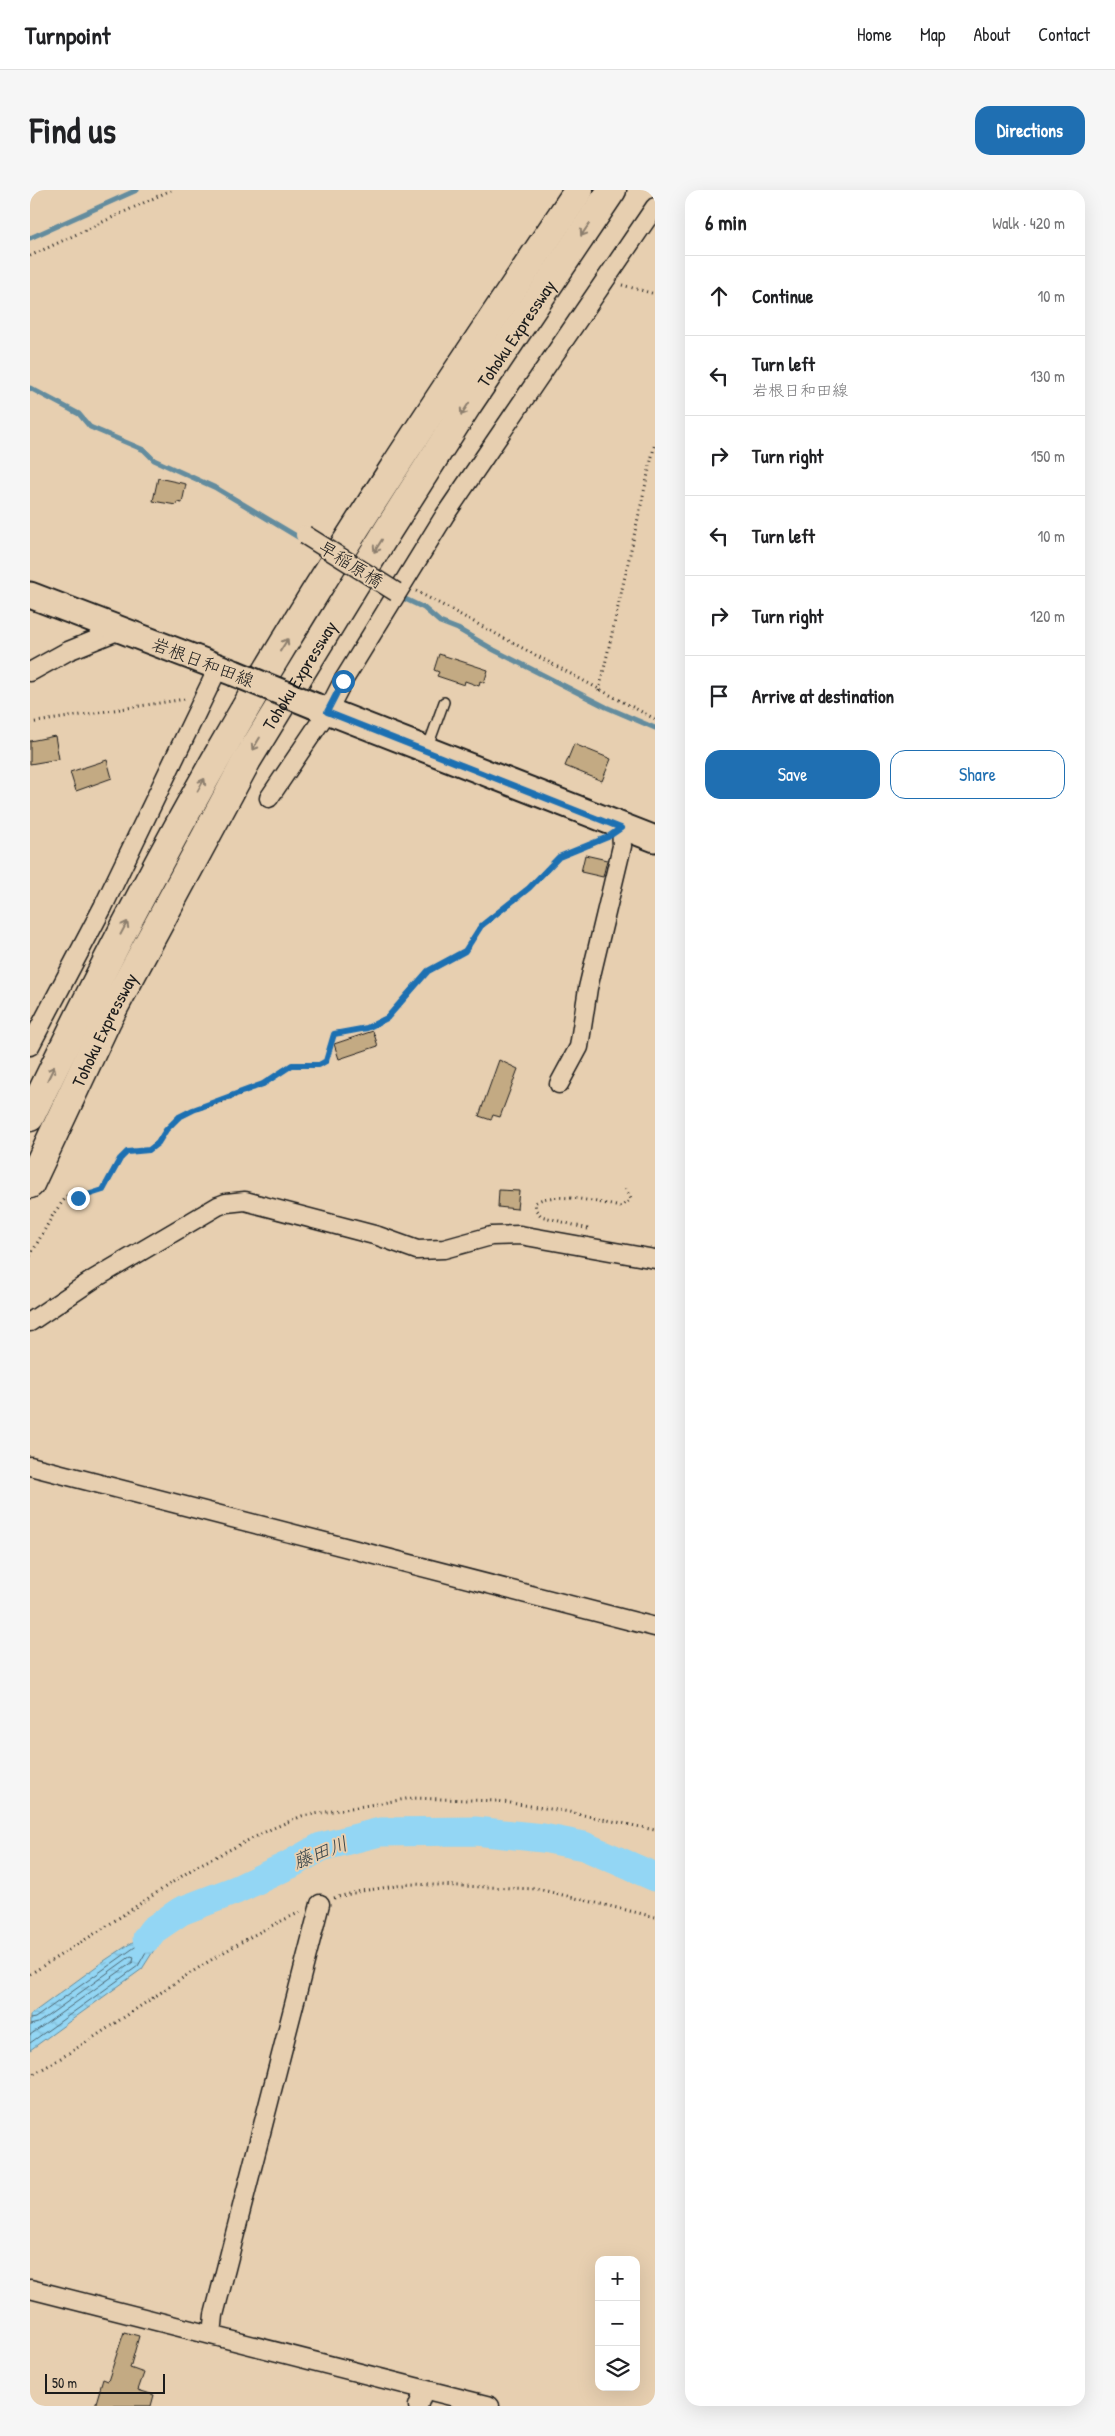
<!DOCTYPE html>
<html lang="en">
<head>
<meta charset="utf-8">
<style>
	:root { --surface:#fff; --page:#f6f6f6; --text:#202124; --muted:#757577; --line:#e0e0e0; --accent:#1f6fb2 }
	body { margin:0; font-family:"Patrick Hand","Klee One",sans-serif; background:var(--page); color:var(--text) }
	.controls { position:absolute; right:15px; bottom:15px; display:grid; overflow:hidden; border-radius:10px; box-shadow:0 5px 20px #0002 }
	.controls button { width:45px; height:45px; display:grid; place-items:center; padding:0; border:0; border-bottom:1px solid var(--line); background:var(--surface); color:var(--text); font:25px sans-serif }
	.scale { position:absolute; left:15px; bottom:12px; width:120px; box-sizing:border-box; padding-left:5px; border:2px solid #1c1c1c; border-top:0; font-size:14px; line-height:18px; white-space:nowrap; color:#1c1c1c; -webkit-text-stroke:4px #e7cfb0; paint-order:stroke }
	.stop { position:absolute; width:15px; height:15px; margin:-11px; border:4px solid #1f6fb2; border-radius:50%; background:#fff }
	.stop.end { background:#1f6fb2; border-color:#fff; box-shadow:0 1px 5px #0008 }
	.list { margin:0; padding:0; list-style:none }
	h2 { display:flex; justify-content:space-between; align-items:center; height:65px; margin:0; padding:0 20px; font-size:21px }
	h2 small { font-size:16px; font-weight:400; color:var(--muted) }
	.list li { display:grid; grid-template-columns:32px 1fr auto; gap:15px; align-items:center; box-sizing:border-box; height:80px; padding:0 20px; border-top:1px solid var(--line) }
	.list b { display:block; font-size:19px; white-space:nowrap }
	.list p { margin:0; font-size:16px; white-space:nowrap; color:var(--muted) }
	.list em { font-size:16px; font-style:normal; color:var(--muted) }
	.actions { display:flex; gap:10px; padding:15px 20px }
	.actions a { flex:1; padding:11px 0; border:1px solid var(--accent); border-radius:15px; text-align:center; font-size:18px; color:var(--accent) }
	.actions .main { background:var(--accent); color:#fff }
	.icon { flex:none; width:28px; height:28px; fill:none; stroke:currentColor; stroke-width:2; stroke-linecap:round; stroke-linejoin:round }
	.map { position:relative; flex:none; width:625px; height:2216px; overflow:hidden; border-radius:15px }
	header { display:flex; align-items:center; gap:30px; box-sizing:border-box; height:70px; padding:0 25px; background:var(--surface); border-bottom:1px solid var(--line) }
	header strong { font-size:24px }
	nav { display:flex; gap:28px; margin-inline-start:auto; font-size:18px }
	.intro { display:flex; align-items:center; justify-content:space-between; box-sizing:border-box; height:120px; padding:0 30px }
	h1 { margin:0; font-size:35px }
	.button { padding:12px 22px; border-radius:15px; background:var(--accent); color:#fff; font-size:18px; font-weight:700 }
	main { display:flex; gap:30px; padding:0 30px }
	aside { flex:1; background:var(--surface); border-radius:15px; box-shadow:0 5px 20px #0002 }
	.map>svg:first-child { display:block }
	.water { fill:url(#water-ripples); stroke:#638c9e }
	.lines { fill:none; stroke-linecap:round; stroke-linejoin:round }
	.shore { stroke:#4c6672; stroke-width:1 }
	.stream { stroke:#638c9e; stroke-width:5 }
	.river { stroke:#93d6f4; stroke-width:29 }
	.building { fill:#c3aa83; stroke:#1c1c1c }
	.lane-casing { stroke:#1c1c1c; stroke-width:12 }
	.street-casing { stroke:#1c1c1c; stroke-width:21 }
	.secondary-casing { stroke:#1c1c1c; stroke-width:29 }
	.highway-casing { stroke:#1c1c1c; stroke-width:31 }
	.path { stroke:#1c1c1c; stroke-width:3; stroke-dasharray:1 4; stroke-linecap:butt }
	.lane { stroke:#e7cfb0; stroke-width:9 }
	.street { stroke:#e7cfb0; stroke-width:18 }
	.secondary { stroke:#e7cfb0; stroke-width:25 }
	.highway { stroke:#e7cfb0; stroke-width:28 }
	.street-bridge-casing { stroke:#1c1c1c; stroke-width:21; stroke-linecap:butt }
	.secondary-bridge-casing { stroke:#1c1c1c; stroke-width:29; stroke-linecap:butt }
	.street-bridge { stroke:#e7cfb0; stroke-width:18 }
	.secondary-bridge { stroke:#e7cfb0; stroke-width:25 }
	.oneway { stroke:#8c7e6d }
	.route { stroke:#1f6fb2; stroke-width:6 }
	.labels { text-anchor:middle; dominant-baseline:central; stroke-width:4; stroke-linejoin:round; paint-order:stroke }
	.street-label { font-size:18px; fill:#1c1c1c; stroke:#e7cfb0 }
	.water-label { font-size:19px; font-style:italic; fill:#344147; stroke:#e7cfb0 }
</style>
</head>
<body>
<header>
<strong>Turnpoint</strong>
<nav><a>Home</a><a>Map</a><a>About</a><a>Contact</a></nav>
</header>
<div class="intro"><h1>Find us</h1><a class="button">Directions</a></div>
<main>
<div class="map">
<svg width="625" height="2216" viewBox="0 0 625 2216">
	<defs>
		<pattern id="water-ripples" width="26" height="14" patternUnits="userSpaceOnUse" patternTransform="scale(1.25)"><rect width="26" height="14" fill="#93d6f4"/><path d="M2 4q2-2 4 0t4 0M15 11q2-2 4 0t4 0" fill="none" stroke="#7eb7d1"/></pattern>
	</defs>
	<rect width="100%" height="100%" fill="#e7cfb0"/>
	<filter id="ink" filterUnits="userSpaceOnUse"><feTurbulence type="fractalNoise" baseFrequency=".02" numOctaves="2"/><feDisplacementMap in="SourceGraphic" scale="10" xChannelSelector="R" yChannelSelector="G"/><feConvolveMatrix kernelMatrix="1 2 1 2 8 2 1 2 1" color-interpolation-filters="sRGB"/></filter>
	<g filter="url(#ink)">
		<!-- water -->
		<polygon class="water" points="148,1722 112,1779 0,1860 0,1825 71,1773"/>
		<g class="lines">
			<!-- shore -->
			<g class="shore">
				<polyline points="0,1829 5,1828 122,1745 125,1746 108,1776 0,1853"/>
				<polyline points="0,1835 8,1833 101,1766 104,1767 103,1772 0,1845"/>
			</g>
			<!-- stream -->
			<g class="stream">
				<polyline points="0,48 107,0"/>
				<polyline points="0,198 49,224 60,237 114,260 124,270 186,298 273,350"/>
				<polyline points="369,406 394,418 410,432 428,439 464,460 576,517 625,538"/>
			</g>
			<!-- river -->
			<polyline class="river" points="117,1748 123,1740 151,1721 206,1700 259,1675 291,1657 350,1642 445,1641 513,1648 554,1656 625,1687"/>
		</g>
		<!-- building -->
		<g class="building">
			<polygon points="128,288 156,294 152,313 147,312 146,315 123,311"/>
			<polygon points="409,464 458,480 454,493 450,491 449,496 435,491 434,495 407,486 409,482 404,480"/>
			<polygon points="25,546 29,569 0,574 0,551"/>
			<polygon points="544,554 581,569 572,591 535,576"/>
			<polygon points="77,570 82,588 46,601 40,582"/>
			<polygon points="555,665 577,670 573,687 551,682"/>
			<polygon points="343,841 348,856 309,869 304,854"/>
			<polygon points="469,870 488,879 470,927 463,925 461,930 449,926"/>
			<polygon points="469,1000 489,1001 487,1019 468,1017"/>
			<polygon points="94,2142 109,2146 100,2178 114,2183 108,2200 124,2205 121,2216 65,2216 73,2189 78,2191"/>
		</g>
		<g class="lines">
			<!-- lane casing -->
			<g class="lane-casing">
				<polyline id="lane" points="397,559 414,512"/>
			</g>
			<!-- street casing -->
			<g class="street-casing">
				<g id="street">
					<polyline points="0,482 38,461 90,440"/>
					<polyline points="239,608 297,522 313,491 415,325 625,17"/>
					<polyline points="0,856 73,717 188,478"/>
					<polyline points="529,894 549,857 558,798 592,656 591,638"/>
					<polyline points="0,1132 64,1089 188,1016 196,1013 215,1011 348,1046 387,1060 414,1059 461,1046 490,1045 625,1069"/>
					<polyline points="0,1276 625,1437"/>
					<polyline points="0,2099 460,2216"/>
					<polyline points="182,2145 184,2125 290,1714"/>
					<polyline points="388,2216 394,2200"/>
				</g>
			</g>
			<!-- secondary casing -->
			<g class="secondary-casing">
				<g id="secondary">
					<polyline points="0,405 204,483"/>
					<polyline points="285,516 625,649"/>
				</g>
			</g>
			<!-- highway casing -->
			<g class="highway-casing">
				<g id="highway">
					<path d="M0,927C59,804 122,681 190,562C300,369 425,184 549,0"/>
					<path id="s1" d="M0,994L77,830L217,570L358,340L438,214L582,0"/>
				</g>
			</g>
			<!-- path -->
			<g class="path">
				<polyline points="0,66 141,0"/>
				<polyline points="592,95 625,104"/>
				<polyline points="386,401 625,529"/>
				<polyline points="569,501 625,253"/>
				<polyline points="0,533 155,509"/>
				<path d="M558,1039L511,1026L506,1020L505,1013C521,1000 571,1013 591,1017L601,1009L594,996"/>
				<polyline points="0,1066 24,1023 37,1006 48,1008 73,1000 90,969 97,962 119,960 128,953 136,940 149,927 163,920 188,913 233,894 262,875 289,875 296,871 304,844 337,838 357,828 398,781 435,761 451,736 499,698 529,667 572,650"/>
				<polyline points="304,1708 331,1701 380,1694 508,1699 625,1727"/>
				<polyline points="0,1784 69,1741 167,1676 241,1639 272,1626 382,1608 467,1611 534,1621 625,1640"/>
				<path d="M0,1886C92,1835 174,1764 271,1722"/>
			</g>
			<!-- lane -->
			<use href="#lane" class="lane"/>
			<!-- street -->
			<use href="#street" class="street"/>
			<!-- secondary -->
			<use href="#secondary" class="secondary"/>
			<!-- highway -->
			<use href="#highway" class="highway"/>
			<!-- street-bridge casing -->
			<g class="street-bridge-casing">
				<polyline id="street-bridge" points="275,345 366,402"/>
			</g>
			<!-- secondary-bridge casing -->
			<g class="secondary-bridge-casing">
				<polyline id="secondary-bridge" points="204,483 285,516"/>
			</g>
			<!-- street-bridge -->
			<use href="#street-bridge" class="street-bridge"/>
			<!-- secondary-bridge -->
			<use href="#secondary-bridge" class="secondary-bridge"/>
		</g>
		<!-- one-way arrows -->
		<defs><path id="oneway-shaft" d="M-6 0H5M1.5-3L5.5 0L1.5 3" fill="none" stroke-width="1.6" stroke-linecap="round" stroke-linejoin="round" transform="scale(1.25)"/></defs>
		<g class="oneway">
			<use href="#oneway-shaft" transform="translate(555 40) rotate(124)"/>
			<use href="#oneway-shaft" transform="translate(435 219) rotate(123)"/>
			<use href="#oneway-shaft" transform="translate(348 356) rotate(122)"/>
			<use href="#oneway-shaft" transform="translate(254 455) rotate(-58)"/>
			<use href="#oneway-shaft" transform="translate(226 554) rotate(121)"/>
			<use href="#oneway-shaft" transform="translate(171 595) rotate(-61)"/>
			<use href="#oneway-shaft" transform="translate(94 738) rotate(-62)"/>
			<use href="#oneway-shaft" transform="translate(21 883) rotate(-64)"/>
		</g>
	</g>
	<g class="lines" filter="url(#ink)">
		<!-- route -->
		<polyline class="route" points="48,1008 73,1000 90,969 97,962 119,960 128,953 136,940 149,927 163,920 233,894 262,875 289,875 296,871 304,844 337,838 357,828 398,781 435,761 451,736 499,698 529,667 578,647 591,638 297,522 313,491"/>
	</g>
	<g class="labels">
		<!-- street labels -->
		<g class="street-label">
			<text stroke="none"><textPath href="#s1" startOffset="981">Tohoku Expressway</textPath></text>
			<text transform="translate(321 374) rotate(32)">早稲原橋</text>
			<text transform="translate(173 472) rotate(21)">岩根日和田線</text>
			<text stroke="none"><textPath href="#s1" startOffset="576">Tohoku Expressway</textPath></text>
			<text stroke="none"><textPath href="#s1" startOffset="171">Tohoku Expressway</textPath></text>
		</g>
		<!-- water labels -->
		<g class="water-label">
			<text transform="translate(290 1662) rotate(-21)">藤田川</text>
		</g>
	</g>
</svg>
<div class="controls">
<button>+</button>
<button>−</button>
<button><svg class="icon" aria-label="layers" viewBox="0 0 24 24"><path d="M12 4l9 5-9 5-9-5zM3 14l9 5 9-5"/></svg></button>
</div>
<div class="scale">50 m</div>
<div class="stop" style="left:313px;top:491px"></div>
<div class="stop end" style="left:48px;top:1008px"></div>
</div>
<aside>
<h2>6 min<small>Walk · 420 m</small></h2>
<ul class="list">
<li><svg class="icon" aria-label="ahead" viewBox="0 0 24 24"><path d="M12 20V5M6 11l6-6 6 6"/></svg><div><b>Continue</b></div><em>10 m</em></li>
<li><svg class="icon" aria-label="left" viewBox="0 0 24 24"><path d="M17 20v-9H6M10 6l-5 5 5 5"/></svg><div><b>Turn left</b><p>岩根日和田線</p></div><em>130 m</em></li>
<li><svg class="icon" aria-label="right" viewBox="0 0 24 24"><path d="M7 20v-9h11M14 6l5 5-5 5"/></svg><div><b>Turn right</b></div><em>150 m</em></li>
<li><svg class="icon" aria-label="left" viewBox="0 0 24 24"><path d="M17 20v-9H6M10 6l-5 5 5 5"/></svg><div><b>Turn left</b></div><em>10 m</em></li>
<li><svg class="icon" aria-label="right" viewBox="0 0 24 24"><path d="M7 20v-9h11M14 6l5 5-5 5"/></svg><div><b>Turn right</b></div><em>120 m</em></li>
<li><svg class="icon" aria-label="arrive" viewBox="0 0 24 24"><path d="M6 21V4h12l-3 4 3 4H6"/></svg><div><b>Arrive at destination</b></div></li>
</ul>
<div class="actions"><a class="main">Save</a><a>Share</a></div>
</aside>
</main>
</body>
</html>
